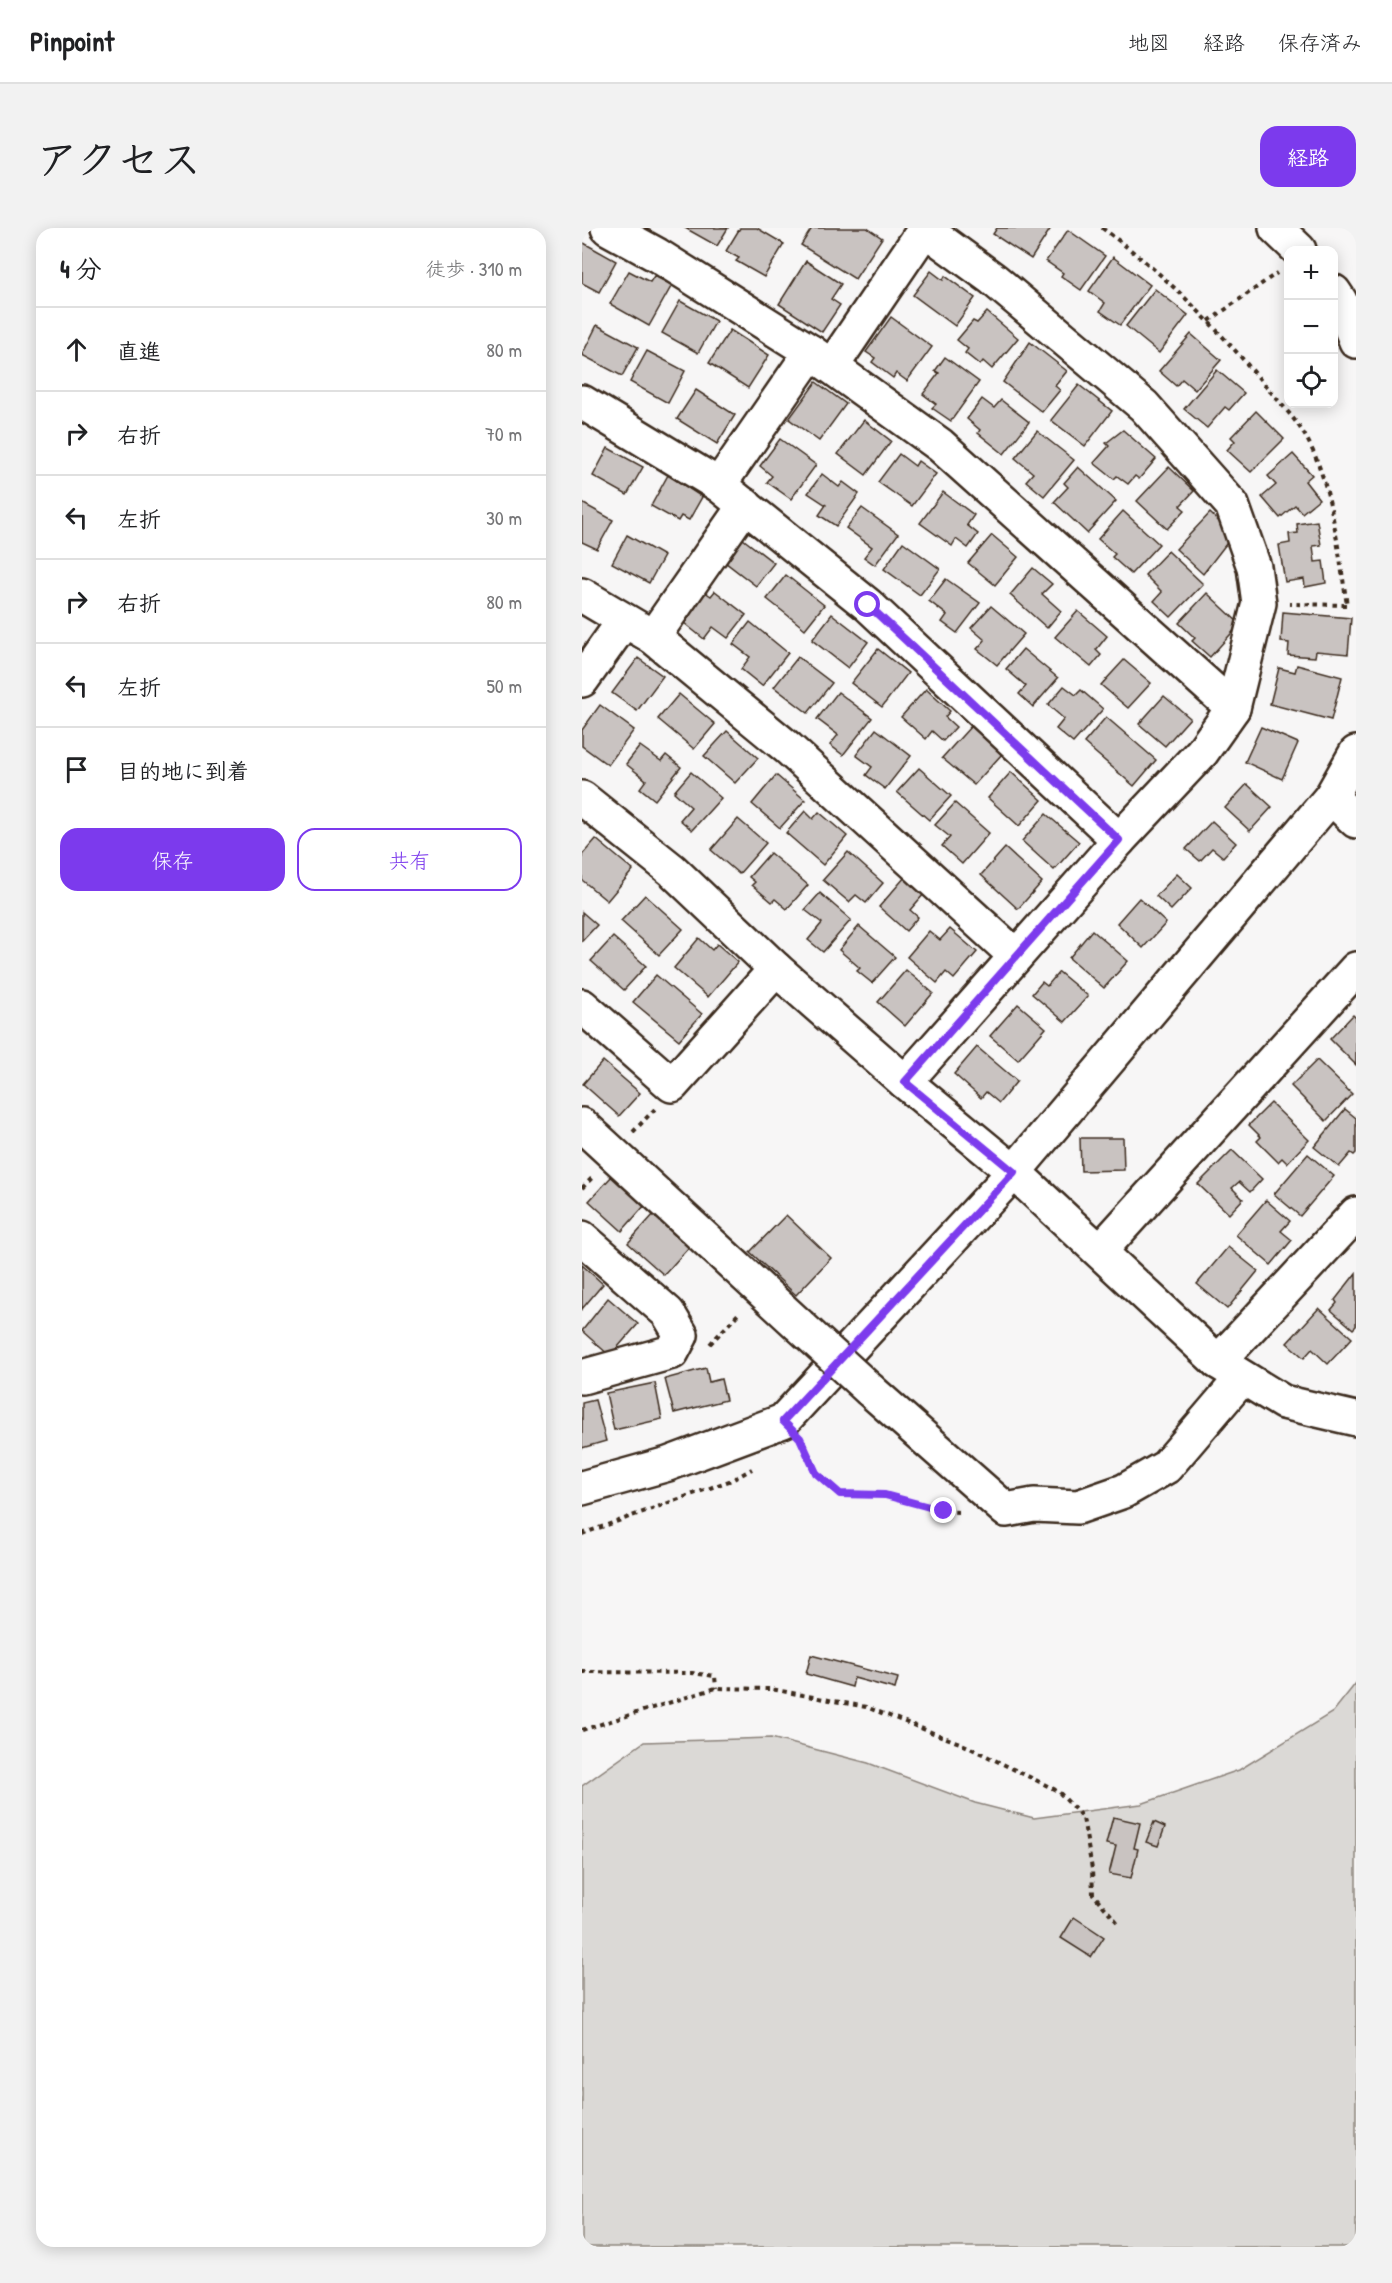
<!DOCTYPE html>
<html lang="ja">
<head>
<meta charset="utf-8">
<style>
	:root { --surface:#fff; --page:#f2f2f2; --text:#202124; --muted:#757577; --line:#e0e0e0; --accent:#7c3aed }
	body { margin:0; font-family:"Patrick Hand","Klee One",sans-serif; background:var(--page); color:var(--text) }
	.controls { position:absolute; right:18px; top:18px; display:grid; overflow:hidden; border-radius:12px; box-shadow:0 3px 15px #0003 }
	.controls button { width:54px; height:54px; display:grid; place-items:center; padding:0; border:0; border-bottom:2px solid var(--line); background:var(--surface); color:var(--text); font:30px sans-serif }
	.stop { position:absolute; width:18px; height:18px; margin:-14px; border:4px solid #7c3aed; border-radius:50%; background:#fff }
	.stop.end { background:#7c3aed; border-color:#fff; box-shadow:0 2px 6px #0008 }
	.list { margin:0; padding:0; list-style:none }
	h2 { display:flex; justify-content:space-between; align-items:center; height:78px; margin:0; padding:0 24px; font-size:26px }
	h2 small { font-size:20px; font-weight:400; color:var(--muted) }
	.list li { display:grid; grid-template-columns:39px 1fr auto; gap:18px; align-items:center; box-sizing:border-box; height:84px; padding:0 24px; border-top:2px solid var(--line) }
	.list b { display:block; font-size:22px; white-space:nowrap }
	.list em { font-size:20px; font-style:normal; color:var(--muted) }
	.actions { display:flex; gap:12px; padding:18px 24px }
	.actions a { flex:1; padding:14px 0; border:2px solid var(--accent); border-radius:18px; text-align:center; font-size:21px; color:var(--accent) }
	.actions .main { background:var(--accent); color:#fff }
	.icon { flex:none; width:33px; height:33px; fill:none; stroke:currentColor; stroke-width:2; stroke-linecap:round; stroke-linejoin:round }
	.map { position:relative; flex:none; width:774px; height:2019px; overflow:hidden; border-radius:18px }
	header { display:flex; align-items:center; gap:36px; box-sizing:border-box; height:84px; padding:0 30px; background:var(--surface); border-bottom:2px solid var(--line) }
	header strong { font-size:28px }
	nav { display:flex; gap:33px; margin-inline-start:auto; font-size:21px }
	.intro { display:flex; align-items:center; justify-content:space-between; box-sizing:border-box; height:144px; padding:0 36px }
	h1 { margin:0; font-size:42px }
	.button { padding:15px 27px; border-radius:18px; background:var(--accent); color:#fff; font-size:21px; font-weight:700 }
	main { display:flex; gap:36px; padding:0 36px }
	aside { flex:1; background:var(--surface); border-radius:18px; box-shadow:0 3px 15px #0003 }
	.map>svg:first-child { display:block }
	.green { fill:#dbd9d6; stroke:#8b827a; stroke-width:1.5 }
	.building { fill:#c9c3c1; stroke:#3b2a1e; stroke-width:1.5 }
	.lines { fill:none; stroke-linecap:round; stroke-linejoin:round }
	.minor-casing { stroke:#3b2a1e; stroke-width:38 }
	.path { stroke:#3b2a1e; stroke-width:4; stroke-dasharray:4.5 4.5; stroke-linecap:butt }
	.minor { stroke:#fff; stroke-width:33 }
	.minor-bridge-casing { stroke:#3b2a1e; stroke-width:38; stroke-linecap:butt }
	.minor-bridge { stroke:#fff; stroke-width:33 }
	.route { stroke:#7c3aed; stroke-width:8 }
</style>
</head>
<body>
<header>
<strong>Pinpoint</strong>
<nav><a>地図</a><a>経路</a><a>保存済み</a></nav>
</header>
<div class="intro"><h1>アクセス</h1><a class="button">経路</a></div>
<main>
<aside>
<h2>4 分<small>徒歩 · 310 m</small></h2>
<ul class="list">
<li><svg class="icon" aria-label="ahead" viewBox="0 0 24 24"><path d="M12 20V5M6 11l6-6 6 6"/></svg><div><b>直進</b></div><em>80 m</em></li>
<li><svg class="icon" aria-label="right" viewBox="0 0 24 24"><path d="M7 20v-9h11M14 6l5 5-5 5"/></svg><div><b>右折</b></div><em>70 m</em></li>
<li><svg class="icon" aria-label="left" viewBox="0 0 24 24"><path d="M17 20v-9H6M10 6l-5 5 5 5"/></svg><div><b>左折</b></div><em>30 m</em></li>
<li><svg class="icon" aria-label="right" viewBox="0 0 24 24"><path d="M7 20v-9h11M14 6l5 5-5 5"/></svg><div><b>右折</b></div><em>80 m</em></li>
<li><svg class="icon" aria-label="left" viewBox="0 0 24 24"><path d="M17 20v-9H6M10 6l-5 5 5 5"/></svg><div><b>左折</b></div><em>50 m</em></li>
<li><svg class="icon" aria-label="arrive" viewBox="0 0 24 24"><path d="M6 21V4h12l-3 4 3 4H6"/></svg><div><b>目的地に到着</b></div></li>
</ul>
<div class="actions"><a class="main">保存</a><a>共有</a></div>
</aside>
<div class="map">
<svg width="774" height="2019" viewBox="0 0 774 2019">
	<rect width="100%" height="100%" fill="#f7f6f6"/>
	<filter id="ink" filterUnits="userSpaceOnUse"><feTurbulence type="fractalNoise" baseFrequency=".0167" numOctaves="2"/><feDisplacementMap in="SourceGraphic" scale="12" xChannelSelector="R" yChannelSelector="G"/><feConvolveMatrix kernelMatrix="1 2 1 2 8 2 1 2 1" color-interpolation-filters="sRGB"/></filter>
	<g filter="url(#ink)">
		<!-- green -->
		<polygon class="green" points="774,1455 774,2019 0,2019 0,1558 62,1514 189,1510 286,1535 393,1575 452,1590 559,1576 657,1542 751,1484"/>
		<!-- building -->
		<g class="building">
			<polygon points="103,0 146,0 135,18"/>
			<polygon points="158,0 175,0 202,16 182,49 154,33 157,30 144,23"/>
			<polygon points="230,0 285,0 300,10 273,51 219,17"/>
			<polygon points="415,0 469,0 449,31 411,6"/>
			<polygon points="486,2 523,28 499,62 479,48 481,45 464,33"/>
			<polygon points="0,14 34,33 17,64 0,55"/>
			<polygon points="531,29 568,57 538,97 518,83 523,75 507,63"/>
			<polygon points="224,33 259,56 249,71 258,77 240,104 197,76"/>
			<polygon points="47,43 68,54 72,48 90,57 67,98 28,76"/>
			<polygon points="349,43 361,52 363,48 393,70 373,98 331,67"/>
			<polygon points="573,61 606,87 577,125 544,98"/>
			<polygon points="98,73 134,93 116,125 80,105"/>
			<polygon points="405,84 436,110 410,141 401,133 398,137 383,125 386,121 375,112 391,93 395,95"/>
			<polygon points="309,89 350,119 325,153 314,145 311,150 290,134 293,130 284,124"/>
			<polygon points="15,97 56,119 40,148 0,127"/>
			<polygon points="148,102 187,127 166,160 127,135"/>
			<polygon points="609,106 639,132 613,162 600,151 594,158 577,143"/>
			<polygon points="448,114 485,143 473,158 478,162 460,184 421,154"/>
			<polygon points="65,123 103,143 86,175 48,154"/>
			<polygon points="363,129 397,154 369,193 350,180 354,176 341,166 357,145 353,143"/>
			<polygon points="635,142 662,165 647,182 643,179 625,200 602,181"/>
			<polygon points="234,154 264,176 237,213 207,191"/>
			<polygon points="497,157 530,183 503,218 469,192"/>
			<polygon points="114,162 153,187 135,216 95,191"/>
			<polygon points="400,171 412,180 419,172 447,194 422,226 396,205 398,202 385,191"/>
			<polygon points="674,183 702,211 669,244 645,222 653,213 649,209"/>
			<polygon points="282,192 309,213 284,247 256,226"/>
			<polygon points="541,202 574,231 557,251 553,248 546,256 535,248 532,251 512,235 527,218 524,215"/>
			<polygon points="455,203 492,232 462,268 444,253 451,245 433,230"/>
			<polygon points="198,211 234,237 209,271 185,254 190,248 178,238"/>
			<polygon points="26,220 61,239 45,267 11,248"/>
			<polygon points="317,226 333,238 336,233 354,246 330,278 296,254"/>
			<polygon points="711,226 730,247 723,253 737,271 720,285 713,277 698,290 680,269 694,257 686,248"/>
			<polygon points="496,239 534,273 505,305 472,274 486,259 482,255"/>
			<polygon points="587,239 612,263 598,278 603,282 585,301 555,273"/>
			<polygon points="240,246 257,259 261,254 277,266 254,298 237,287 244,277 226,265"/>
			<polygon points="86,247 120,269 107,292 99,288 96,293 69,278"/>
			<polygon points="361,264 392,287 385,297 396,306 386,320 374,311 370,318 338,295"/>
			<polygon points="0,275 31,292 15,321 0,314"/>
			<polygon points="280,280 316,306 293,337 282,329 290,319 264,300"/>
			<polygon points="541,283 577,316 549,346 530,329 533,326 516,311"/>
			<polygon points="628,285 651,307 621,346 594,321"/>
			<polygon points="735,293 739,317 731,318 733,334 741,333 744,355 723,359 722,351 703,354 697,317 708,315 707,306 716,305 715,296"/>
			<polygon points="45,307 82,328 67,355 30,335"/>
			<polygon points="410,307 436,329 413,357 386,335"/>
			<polygon points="161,311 192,335 174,358 143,334"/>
			<polygon points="321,314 358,341 338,367 302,341"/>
			<polygon points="586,323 621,356 589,389 572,373 580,364 563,347"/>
			<polygon points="451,340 470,356 460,366 479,383 465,400 428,367"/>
			<polygon points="204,347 242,377 223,401 185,371"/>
			<polygon points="364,351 398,375 375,405 360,394 365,387 347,373"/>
			<polygon points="120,362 129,368 133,363 164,387 146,410 131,399 122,411 97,391"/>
			<polygon points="625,365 658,396 628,429 610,413 613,410 597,395"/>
			<polygon points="409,378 442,406 415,437 395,421 403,412 389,400"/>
			<polygon points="496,383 525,408 514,422 519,427 509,439 473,409"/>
			<polygon points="701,384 769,390 766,426 734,423 733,429 706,427 707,415 699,414"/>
			<polygon points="250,386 286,414 266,440 230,412"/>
			<polygon points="168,394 206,425 180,458 159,441 168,429 151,416"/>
			<polygon points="296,421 326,445 300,479 269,455"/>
			<polygon points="441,421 476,450 451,479 437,466 444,458 424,441"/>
			<polygon points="216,429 250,455 226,485 192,459"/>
			<polygon points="56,430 81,448 55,483 30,465"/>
			<polygon points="542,432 569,455 546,480 519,457"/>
			<polygon points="715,437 760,449 749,492 688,476 697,440 713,444"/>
			<polygon points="482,458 494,467 499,462 521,481 491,515 474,501 482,491 466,477"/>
			<polygon points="344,461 368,483 363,489 374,499 361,513 350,503 344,511 319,489"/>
			<polygon points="256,464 290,490 261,527 248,517 256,507 235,491"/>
			<polygon points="97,466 133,496 112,521 76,491"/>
			<polygon points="582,468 608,490 583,518 557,496"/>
			<polygon points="18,477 52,502 26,537 0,518 0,502"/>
			<polygon points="524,489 574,532 552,558 502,515"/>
			<polygon points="389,498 420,526 392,557 360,530"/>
			<polygon points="679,499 716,515 700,551 663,534"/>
			<polygon points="294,501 329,528 303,561 284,547 290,539 274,527"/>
			<polygon points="145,503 176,530 153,555 122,528"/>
			<polygon points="58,518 79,533 84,527 99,539 73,572 58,560 64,552 44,536"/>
			<polygon points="337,540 369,568 347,592 315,564"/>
			<polygon points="109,544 139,570 110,602 98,592 109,579 92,564"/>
			<polygon points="429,544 460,572 437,598 406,570"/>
			<polygon points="194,547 223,572 198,600 170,576"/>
			<polygon points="665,556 690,579 668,603 643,580"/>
			<polygon points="373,575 407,605 380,636 360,618 368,609 353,597"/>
			<polygon points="223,583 231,591 237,584 265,608 241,637 204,605"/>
			<polygon points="464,586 497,614 472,642 440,613"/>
			<polygon points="156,591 184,615 157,646 129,622"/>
			<polygon points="630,593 654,615 641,629 630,620 618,633 604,621"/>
			<polygon points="14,611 51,642 25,673 0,652 0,627"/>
			<polygon points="423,620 460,654 436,681 399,647"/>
			<polygon points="266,624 301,655 284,675 274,667 267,674 241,652"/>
			<polygon points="188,625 226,657 205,681 193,671 190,674 170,657 173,654 167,649"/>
			<polygon points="595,646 610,660 589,682 574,668"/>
			<polygon points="323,649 342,666 328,682 336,689 324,703 297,679"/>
			<polygon points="238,665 269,692 241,724 226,712 240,695 223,682"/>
			<polygon points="63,667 101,701 77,727 39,693"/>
			<polygon points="557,670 584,695 561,720 535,695"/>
			<polygon points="0,684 15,697 0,713"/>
			<polygon points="277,698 313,729 290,755 275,743 278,740 257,722"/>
			<polygon points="368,701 395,724 372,751 364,744 355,755 325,729 347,703 358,712"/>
			<polygon points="510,702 546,733 522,760 487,730"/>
			<polygon points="31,709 64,738 42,762 9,733"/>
			<polygon points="117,710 130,722 135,716 156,734 126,769 92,740"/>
			<polygon points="324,742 351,765 323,798 296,774"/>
			<polygon points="477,744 506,768 483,794 450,766 460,754 465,758"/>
			<polygon points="74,747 120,786 97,812 51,774"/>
			<polygon points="436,776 464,800 436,832 408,808"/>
			<polygon points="771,787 774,790 774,837 748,811"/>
			<polygon points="395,819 435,853 417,875 404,864 399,870 372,846"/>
			<polygon points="735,832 770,866 744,893 709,858"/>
			<polygon points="21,833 58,865 37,888 1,856"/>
			<polygon points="689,875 727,912 705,935 700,930 696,934 675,913 679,909 667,897"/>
			<polygon points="763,881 774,890 774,925 772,927 769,925 757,939 732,919"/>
			<polygon points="498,910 541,910 542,942 499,943"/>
			<polygon points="650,922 680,951 668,964 657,954 650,960 661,971 647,986 616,956"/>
			<polygon points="726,926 752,948 718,988 692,966"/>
			<polygon points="30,948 64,976 40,1003 7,973"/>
			<polygon points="684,972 708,993 699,1003 710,1012 689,1037 654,1007"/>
			<polygon points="72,986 108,1018 82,1047 46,1015"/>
			<polygon points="204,987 249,1030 214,1067 168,1024"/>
			<polygon points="646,1019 676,1043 645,1081 615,1056"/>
			<polygon points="0,1037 21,1056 0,1081"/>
			<polygon points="774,1045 774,1098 771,1101 749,1082 755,1075 753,1072"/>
			<polygon points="26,1070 56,1096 28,1128 0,1103"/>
			<polygon points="737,1080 770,1110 746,1136 730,1121 722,1130 705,1115"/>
			<polygon points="124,1140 127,1154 139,1151 144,1172 92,1185 83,1151"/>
			<polygon points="73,1155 80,1191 32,1202 24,1165"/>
			<polygon points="13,1172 24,1213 0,1220 0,1175"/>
			<polygon points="229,1427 316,1450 313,1461 272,1450 270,1459 224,1446"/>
			<polygon points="531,1589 558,1595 552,1620 556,1621 549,1650 527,1646 534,1618 524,1616"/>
			<polygon points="572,1594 583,1599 576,1618 564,1614"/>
			<polygon points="492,1689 522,1709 509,1729 479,1710"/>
		</g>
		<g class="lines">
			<!-- minor casing -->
			<g class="minor-casing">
				<g id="minor">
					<polyline points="26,0 75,27 229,124 358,217 651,480"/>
					<polyline points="694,0 717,22"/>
					<polyline points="752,64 758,73 774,113"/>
					<polyline points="250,138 343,1"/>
					<polyline points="0,174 137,257 286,377 537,612"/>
					<polyline points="137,257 229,124"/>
					<polyline points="0,367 71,409 206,520 434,728"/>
					<polyline points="71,409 163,277"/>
					<polyline points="0,452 42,393"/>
					<polyline points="749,569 774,593"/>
					<polyline points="0,570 90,642 194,741 323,854 432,944 636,1134 701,1174 774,1191"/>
					<polyline points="0,778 90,857 194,741"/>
					<polyline points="323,854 537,612 620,524 651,480 677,375 672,339 650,277 562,178 411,51 341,0"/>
					<polyline points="0,897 217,1097"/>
					<polyline points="0,1010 86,1085 99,1107 90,1124 0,1149"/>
					<polyline points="518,1023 774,741"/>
					<polyline points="636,1134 774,986"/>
					<polyline points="288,1162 424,1282 452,1277 496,1279 542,1263 584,1239 659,1151"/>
					<polyline points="0,1260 86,1236 201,1193 432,944 749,569 774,525"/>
				</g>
			</g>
			<!-- path -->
			<g class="path">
				<path d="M520,0C583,46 632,96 681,155C699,176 719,196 730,221C751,266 757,328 765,377L708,376"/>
				<polyline points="627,93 695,45"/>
				<polyline points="51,904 73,881"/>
				<polyline points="0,960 12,948"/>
				<polyline points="128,1116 158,1084"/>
				<polyline points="221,1216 234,1245 258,1266 303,1267 362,1283 377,1284"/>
				<polyline points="0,1306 150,1252 170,1241"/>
				<polyline points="0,1444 110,1445 133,1448 134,1460"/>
				<polyline points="0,1502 134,1460 189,1461 284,1479 380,1516 476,1563 501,1590 510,1641 511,1666 536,1695"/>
			</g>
			<!-- minor -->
			<use href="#minor" class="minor"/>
			<!-- minor-bridge casing -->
			<g class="minor-bridge-casing">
				<polyline id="minor-bridge" points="217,1097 288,1162"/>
			</g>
			<!-- minor-bridge -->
			<use href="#minor-bridge" class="minor-bridge"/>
		</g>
	</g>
	<g class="lines" filter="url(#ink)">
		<!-- route -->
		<polyline class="route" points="286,377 537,612 323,854 432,944 201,1193 218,1210 234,1245 258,1266 303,1267 362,1283"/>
	</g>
</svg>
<div class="controls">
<button>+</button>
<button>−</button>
<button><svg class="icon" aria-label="locate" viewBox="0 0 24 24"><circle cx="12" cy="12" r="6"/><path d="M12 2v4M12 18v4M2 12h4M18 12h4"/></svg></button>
</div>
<div class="stop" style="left:286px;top:377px"></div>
<div class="stop end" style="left:362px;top:1283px"></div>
</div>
</main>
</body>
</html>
